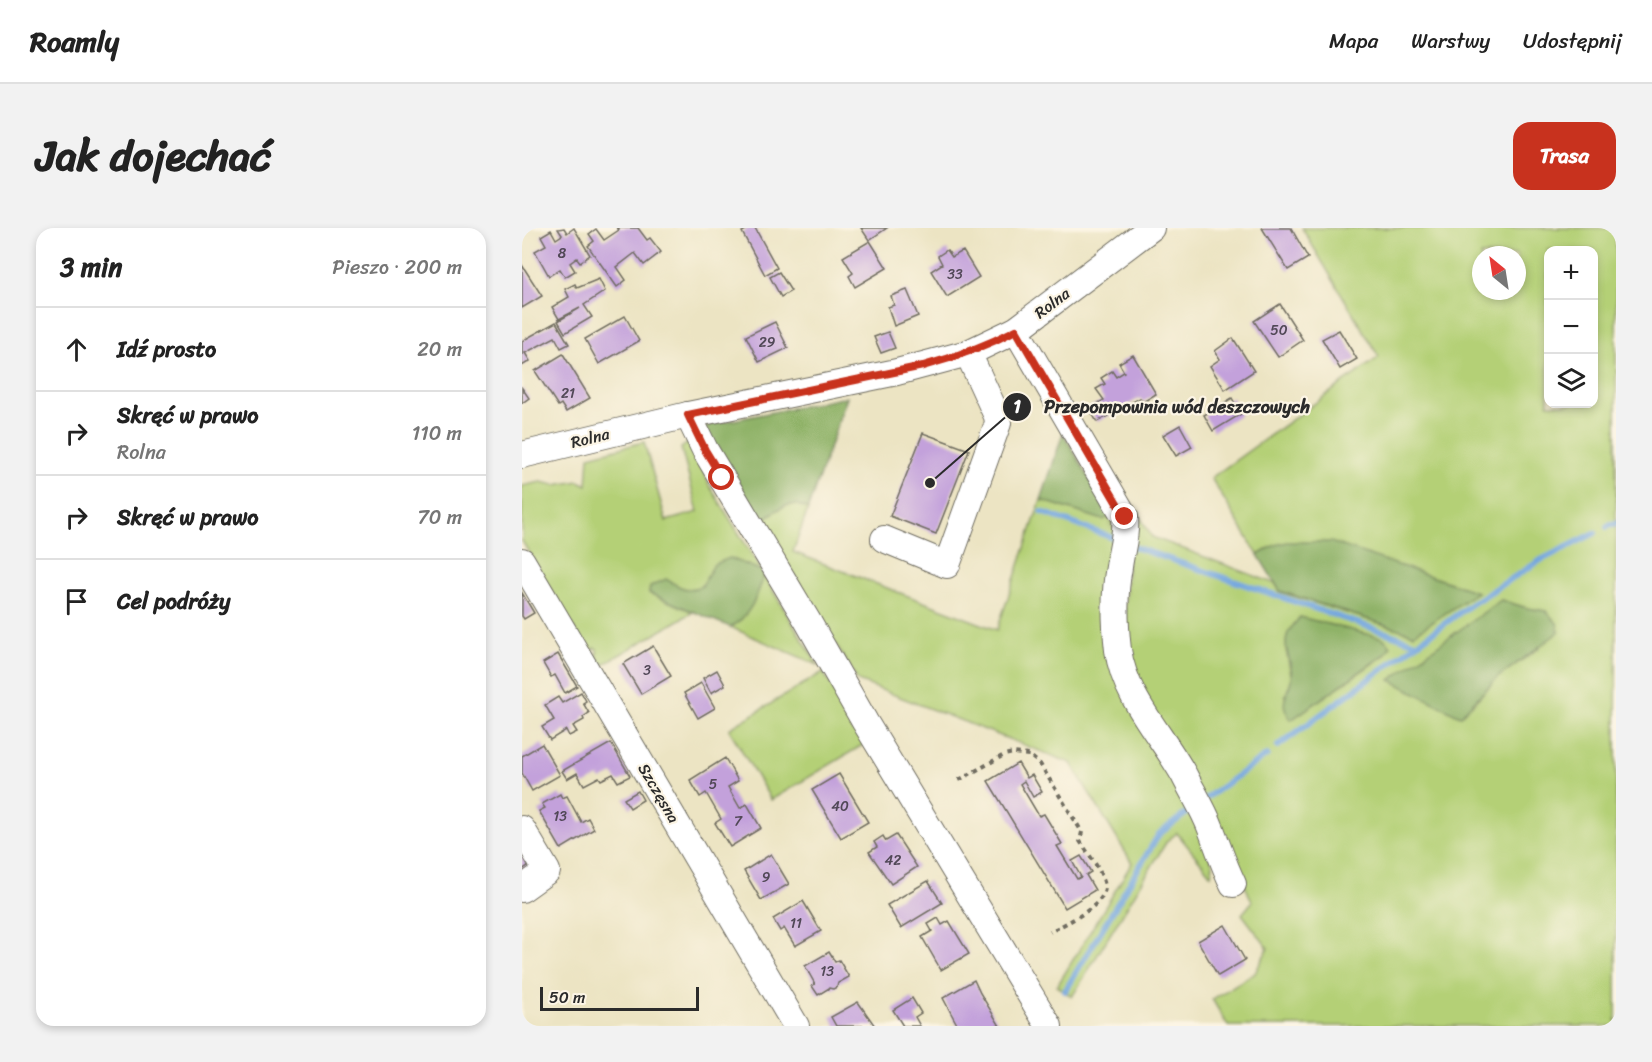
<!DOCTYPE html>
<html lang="pl">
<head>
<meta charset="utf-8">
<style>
	:root { --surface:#fff; --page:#f2f2f2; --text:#222; --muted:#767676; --line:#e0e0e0; --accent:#c8321e }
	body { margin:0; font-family:Sriracha,sans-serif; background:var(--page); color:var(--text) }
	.controls { position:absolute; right:18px; top:18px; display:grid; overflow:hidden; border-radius:12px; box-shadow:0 3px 9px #0003 }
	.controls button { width:54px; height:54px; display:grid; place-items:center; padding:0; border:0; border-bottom:2px solid var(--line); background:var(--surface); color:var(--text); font:30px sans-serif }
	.compass { position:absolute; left:950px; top:18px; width:54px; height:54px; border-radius:50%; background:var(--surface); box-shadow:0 3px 9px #0003; rotate:330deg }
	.scale { position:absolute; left:18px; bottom:15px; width:159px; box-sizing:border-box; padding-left:6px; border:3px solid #2b2b2b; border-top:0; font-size:16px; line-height:21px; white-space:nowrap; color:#2b2b2b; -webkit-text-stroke:4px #fcf5e5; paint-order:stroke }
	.stop { position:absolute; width:18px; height:18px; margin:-14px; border:4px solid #c8321e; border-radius:50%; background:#fff }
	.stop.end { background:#c8321e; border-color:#fff; box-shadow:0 2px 6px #0008 }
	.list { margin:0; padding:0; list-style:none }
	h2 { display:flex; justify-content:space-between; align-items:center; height:78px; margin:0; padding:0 24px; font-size:26px }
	h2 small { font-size:20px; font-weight:400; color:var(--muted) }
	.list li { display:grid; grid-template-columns:39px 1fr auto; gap:18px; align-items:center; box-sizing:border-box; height:84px; padding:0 24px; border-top:2px solid var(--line) }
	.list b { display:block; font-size:22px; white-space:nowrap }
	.list p { margin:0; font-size:20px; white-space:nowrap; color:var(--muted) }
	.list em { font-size:20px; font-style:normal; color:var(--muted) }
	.icon { flex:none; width:33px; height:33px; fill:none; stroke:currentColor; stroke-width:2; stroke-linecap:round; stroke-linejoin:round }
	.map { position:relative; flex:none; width:1094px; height:798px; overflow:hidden; border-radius:18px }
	header { display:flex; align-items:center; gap:36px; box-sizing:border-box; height:84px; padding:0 30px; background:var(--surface); border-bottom:2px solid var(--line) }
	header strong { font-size:28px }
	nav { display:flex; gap:33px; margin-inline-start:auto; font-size:21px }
	.intro { display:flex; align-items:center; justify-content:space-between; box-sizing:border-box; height:144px; padding:0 36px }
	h1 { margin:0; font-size:42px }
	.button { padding:15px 27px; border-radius:18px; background:var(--accent); color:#fff; font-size:21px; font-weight:700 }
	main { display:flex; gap:36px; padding:0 36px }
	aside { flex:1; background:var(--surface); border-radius:18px; box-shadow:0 3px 9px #0003 }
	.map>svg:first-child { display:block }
	.green { fill:#b4d076; stroke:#707e50; stroke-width:1.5; fill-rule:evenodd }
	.forest { fill:#8fb267; stroke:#5d6e49; stroke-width:1.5 }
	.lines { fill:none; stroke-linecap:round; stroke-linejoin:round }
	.stream { stroke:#72a6df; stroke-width:6 }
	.building { fill:#c3a1db }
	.minor-casing { stroke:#6f6c60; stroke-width:28 }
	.path { stroke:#6f6c60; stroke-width:4; stroke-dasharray:4.5 4.5; stroke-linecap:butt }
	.minor { stroke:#fff; stroke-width:26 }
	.route { stroke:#c8321e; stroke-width:8 }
	.labels { text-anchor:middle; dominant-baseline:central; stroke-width:4.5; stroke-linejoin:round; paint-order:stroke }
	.number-label { font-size:14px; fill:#514857 }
	.street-label { font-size:16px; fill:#2b2b2b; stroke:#fcf5e5 }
	.leader { fill:none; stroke:#2b2b2b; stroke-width:2 }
	.callout-dot { fill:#2b2b2b; stroke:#fcf5e5; stroke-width:2 }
	.mark-label { font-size:18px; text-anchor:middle; font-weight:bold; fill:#fff }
	.callout-label { font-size:18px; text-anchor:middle; font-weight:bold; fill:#2b2b2b; stroke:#fcf5e5; stroke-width:4.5; stroke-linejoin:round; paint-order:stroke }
</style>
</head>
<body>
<header>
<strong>Roamly</strong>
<nav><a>Mapa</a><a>Warstwy</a><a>Udostępnij</a></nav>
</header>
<div class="intro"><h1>Jak dojechać</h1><a class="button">Trasa</a></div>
<main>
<aside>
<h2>3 min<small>Pieszo · 200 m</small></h2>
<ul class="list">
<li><svg class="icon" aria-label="ahead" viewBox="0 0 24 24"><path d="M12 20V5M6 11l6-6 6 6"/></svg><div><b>Idź prosto</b></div><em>20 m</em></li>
<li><svg class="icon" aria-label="right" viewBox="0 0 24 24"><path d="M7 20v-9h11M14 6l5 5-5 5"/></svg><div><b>Skręć w prawo</b><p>Rolna</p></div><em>110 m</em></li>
<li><svg class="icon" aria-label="right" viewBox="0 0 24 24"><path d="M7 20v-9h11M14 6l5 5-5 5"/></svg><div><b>Skręć w prawo</b></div><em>70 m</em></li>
<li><svg class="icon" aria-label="arrive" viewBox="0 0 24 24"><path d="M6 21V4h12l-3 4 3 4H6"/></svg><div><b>Cel podróży</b></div></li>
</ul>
</aside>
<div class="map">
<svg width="1094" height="798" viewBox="0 0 1094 798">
	<rect width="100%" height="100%" fill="#fcf5e5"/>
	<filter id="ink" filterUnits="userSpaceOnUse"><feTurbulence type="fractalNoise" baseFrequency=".0167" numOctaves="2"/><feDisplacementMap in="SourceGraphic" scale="12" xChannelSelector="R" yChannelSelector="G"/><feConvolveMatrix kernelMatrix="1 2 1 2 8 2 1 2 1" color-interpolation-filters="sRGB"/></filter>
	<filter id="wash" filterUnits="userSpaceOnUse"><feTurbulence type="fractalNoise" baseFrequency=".008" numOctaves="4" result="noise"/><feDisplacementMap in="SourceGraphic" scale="24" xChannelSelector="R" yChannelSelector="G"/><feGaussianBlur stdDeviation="1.35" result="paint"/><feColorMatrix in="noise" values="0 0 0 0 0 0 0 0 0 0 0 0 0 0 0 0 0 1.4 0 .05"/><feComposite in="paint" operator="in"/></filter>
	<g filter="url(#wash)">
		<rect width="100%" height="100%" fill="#ece4c3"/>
		<!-- green -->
		<g class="green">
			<path d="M780,0H1094V798H706L690,771L733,745L746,720L720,686L730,674L712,630L615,465L601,418L608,288L615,284L630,309L754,356L758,364L892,406L955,364L753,317L736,327L689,250L857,129ZM1026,22H1072V176H1026ZM959,27H995V63H959ZM979,372L1005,380L1024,383L1017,420L975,450L950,477L869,452ZM778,389L868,418L863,427L769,492L763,468L770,451L764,422L766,405Z"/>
			<path d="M122,214L144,293L176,284L159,220L166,215L176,227L187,257L240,343L208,330C202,335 181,357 177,359C157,368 150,345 129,358L127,365L171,384L80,437L75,429V421L73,420L65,423L0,313V258L19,254L33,257L57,253L65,257L67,228Z"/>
			<path d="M519,272L581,292L594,284L590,418L667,571L691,637L689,647L655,605L645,613L550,769L535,758L610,635L549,535L336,453L239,293C256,282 266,270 286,281L271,324L475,402Z"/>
			<path d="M242,348L296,437L208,399C227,390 235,367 242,348Z"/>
			<polygon points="301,444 344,515 249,572 207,501"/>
		</g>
		<!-- forest -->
		<g class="forest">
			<path d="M325,169L286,281C266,270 256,282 239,293L182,198Z"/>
			<polygon points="541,205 588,286 586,290 581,292 519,272"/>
			<polygon points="765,314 809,314 955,364 892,406 758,363 736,327 753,317"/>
			<path d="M208,330L240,343L242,348C235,368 228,389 208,399L127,365L128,358L144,351C159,360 163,364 180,358L192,336Z"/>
			<polygon points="979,372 1005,380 1024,383 1035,395 1037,404 975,450 938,488 868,452"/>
			<path d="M778,389L861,410L869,418L863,426L769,492C756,473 765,471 769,452C773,436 759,421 766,405C769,399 774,394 778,389Z"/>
		</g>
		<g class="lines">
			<!-- stream -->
			<g class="stream">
				<polyline points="520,284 591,310"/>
				<polyline points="1085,299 1094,295"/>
				<polyline points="612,319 894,415"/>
				<polyline points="756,518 948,377 1019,332 1073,305"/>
				<polyline points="684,570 745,527"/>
				<polyline points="543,763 637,606 671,580"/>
			</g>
		</g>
		<g id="blocks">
			<!-- building -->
			<g class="building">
				<polygon points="42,0 45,5 52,0 68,27 58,34 55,30 48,35 53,43 43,49 38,41 27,48 13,23 24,17 19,8 29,2 34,11 40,7 36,1"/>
				<polygon points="95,0 116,0 125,12 128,10 139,24 122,37 113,25 95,39 104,52 95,59 66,18 72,13 67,6 74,1 82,12 97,2"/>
				<polygon points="227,0 233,0 255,40 243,47 220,4"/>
				<polygon points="339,0 365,0 347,12"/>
				<polygon points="740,0 769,0 786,30 766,42"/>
				<polygon points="348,13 365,40 333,59 327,48 331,45 321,29"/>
				<polygon points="425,22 430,29 441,23 457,49 425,69 409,43 420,36 416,28"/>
				<polygon points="0,37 20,68 0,80"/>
				<polygon points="257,44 269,63 259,69 248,49"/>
				<polygon points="77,51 83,63 62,77 70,89 43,105 36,93 58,80 37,91 30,79 47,69 43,61 53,56 55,60"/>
				<polygon points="385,62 396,88 372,98 366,79 372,77 369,68"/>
				<polygon points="758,76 781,112 756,129 732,93"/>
				<polygon points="103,88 117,113 77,136 63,111"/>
				<polygon points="34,94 47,116 39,120 33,109 3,125 8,133 0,138 0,113"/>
				<polygon points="253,94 266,120 237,134 224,108"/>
				<polygon points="817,102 835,131 818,141 800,111"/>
				<polygon points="366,104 373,120 359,125 352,109"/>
				<polygon points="711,110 732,143 703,162 688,138 698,131 693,123"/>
				<polygon points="41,126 68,170 44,184 39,176 36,178 13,143"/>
				<polygon points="611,127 634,166 621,174 618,170 575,194 567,180 582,172 574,161 583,156 579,150 590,143 594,149 602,144 597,135"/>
				<polygon points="0,160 7,170 0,175"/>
				<polygon points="710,170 719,186 691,203 682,187"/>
				<polygon points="658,197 670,219 654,228 641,207"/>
				<polygon points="401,205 447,222 414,306 368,288"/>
				<polygon points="0,365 12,385 2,391 0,388"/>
				<polygon points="131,418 149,448 119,466 101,436"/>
				<polygon points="36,426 55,458 43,465 33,447 29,449 21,435"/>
				<polygon points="195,442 203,457 189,465 181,450"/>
				<polygon points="179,455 193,480 176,490 162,465"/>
				<polygon points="59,464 64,473 61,475 67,485 61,489 62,492 51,498 55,504 47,508 44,502 28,512 20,499 32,492 23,477 36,469 40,475"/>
				<polygon points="89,515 108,548 96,554 91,546 79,552 77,549 62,557 55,545 45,551 40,543"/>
				<polygon points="20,516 38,547 10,563 0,545 0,528"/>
				<polygon points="203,530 216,553 206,559 218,580 225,576 239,600 208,619 193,595 199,591 184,565 178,569 168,552"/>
				<polygon points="496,535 505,550 510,547 520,564 511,569 502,553 498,556 517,588 522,586 540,616 535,618 555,651 559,649 550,633 559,628 569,644 564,647 573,662 543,680 466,553"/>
				<polygon points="317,546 346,594 319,610 290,562"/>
				<polygon points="116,563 121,572 108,580 102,571"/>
				<polygon points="38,566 40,570 45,568 59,594 66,590 72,601 39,621 17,583 23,580 20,576"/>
				<polygon points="374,607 395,639 369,656 347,624 355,619 352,614 361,608 364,613"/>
				<polygon points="0,626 7,637 0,642"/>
				<polygon points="249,626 267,656 239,672 222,643"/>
				<polygon points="406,653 420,675 379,700 365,677"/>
				<polygon points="281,673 299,703 273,718 262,700 258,703 251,691"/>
				<polygon points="416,690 420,697 427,693 447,726 419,742 400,709 410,703 406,696"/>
				<polygon points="703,697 723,732 696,748 676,713"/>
				<polygon points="307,724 313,734 317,732 327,749 316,755 315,759 311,761 307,760 296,767 290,758 293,756 283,738"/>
				<polygon points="452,752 458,765 478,798 436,798 430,787 421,770"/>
				<polygon points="390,770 399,785 393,789 398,798 381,798 371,782"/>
				<polygon points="336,774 353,798 314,798 309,789"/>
			</g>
		</g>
	</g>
	<g filter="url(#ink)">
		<use href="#blocks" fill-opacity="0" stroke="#6f6c60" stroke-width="1.5"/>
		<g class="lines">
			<!-- minor casing -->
			<g class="minor-casing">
				<g id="minor">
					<path d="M494,102L603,289C605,307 599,322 597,339C592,365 593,396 596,422C603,470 639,506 662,547C671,565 682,582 689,601C696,619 702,638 711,656"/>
					<polyline points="166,187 183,222 285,392 343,494 527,798"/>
					<polyline points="0,227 166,187 375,144 446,125 494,102 629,0"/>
					<polyline points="362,311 425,337 476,195 475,188 446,125"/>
					<polyline points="0,333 274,798"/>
					<polyline points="0,601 25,643 0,661"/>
				</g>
			</g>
			<!-- path -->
			<path class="path" d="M437,552L482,527L491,525L507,527L518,536L560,604L558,613C566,626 578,640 582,654C590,676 543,695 528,704"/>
			<!-- minor -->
			<use href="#minor" class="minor"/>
		</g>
	</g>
	<g class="lines" filter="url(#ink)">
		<!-- route -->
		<path class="route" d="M200,250L183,222L166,187L401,138C434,129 464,118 494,102L603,289"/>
	</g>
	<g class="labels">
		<!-- number labels -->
		<g class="number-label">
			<text x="40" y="25">8</text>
			<text x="433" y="46">33</text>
			<text x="757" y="102">50</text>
			<text x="245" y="114">29</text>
			<text x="46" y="165">21</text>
			<text x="125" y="442">3</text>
			<text x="191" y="556">5</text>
			<text x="318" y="578">40</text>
			<text x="38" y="588">13</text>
			<text x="216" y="593">7</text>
			<text x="371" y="632">42</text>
			<text x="244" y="649">9</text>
			<text x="274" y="695">11</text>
			<text x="305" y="743">13</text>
		</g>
		<!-- street labels -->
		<g class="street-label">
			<text transform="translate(530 75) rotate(-37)">Rolna</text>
			<text transform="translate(68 210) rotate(-14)">Rolna</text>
			<text transform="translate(137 565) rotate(60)">Szczęsna</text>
		</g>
	</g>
	<!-- callouts -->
	<path class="leader" d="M408 255L495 179"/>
	<g class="callout-dot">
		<circle cx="408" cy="255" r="6"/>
		<circle cx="495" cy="179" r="15"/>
	</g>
	<g class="mark-label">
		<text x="495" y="185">1</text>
	</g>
	<g class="callout-label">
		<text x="655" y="185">Przepompownia wód deszczowych</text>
	</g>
</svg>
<div class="controls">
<button>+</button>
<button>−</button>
<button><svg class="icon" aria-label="layers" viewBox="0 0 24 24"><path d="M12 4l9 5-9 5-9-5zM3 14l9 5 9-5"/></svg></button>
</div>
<svg class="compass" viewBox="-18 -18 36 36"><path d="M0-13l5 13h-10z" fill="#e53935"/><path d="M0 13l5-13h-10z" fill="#767676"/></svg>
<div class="scale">50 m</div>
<div class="stop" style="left:200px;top:250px"></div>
<div class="stop end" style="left:603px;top:289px"></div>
</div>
</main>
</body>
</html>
